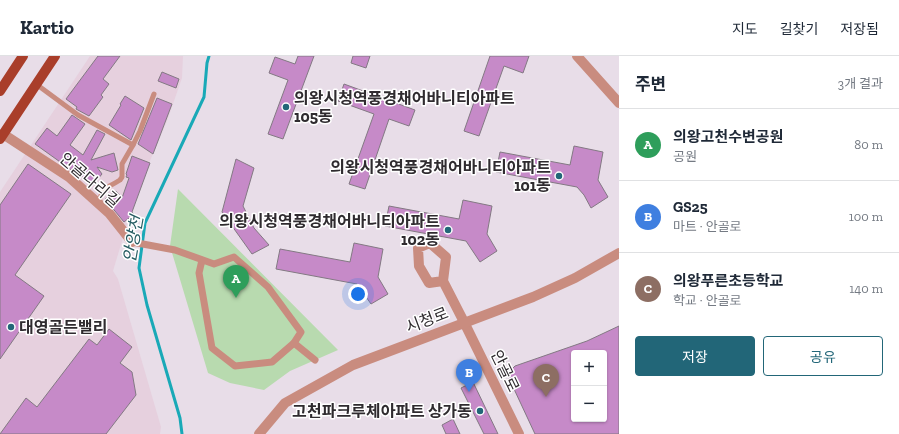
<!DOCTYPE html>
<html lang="ko">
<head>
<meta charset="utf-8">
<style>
	:root { --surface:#fff; --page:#f6f6f7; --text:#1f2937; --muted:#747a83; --line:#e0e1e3; --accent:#226678 }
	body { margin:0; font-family:"Zilla Slab","Noto Sans KR",serif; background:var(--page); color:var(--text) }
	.controls { position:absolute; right:12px; bottom:12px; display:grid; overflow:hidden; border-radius:4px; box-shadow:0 1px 3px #0004 }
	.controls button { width:36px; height:36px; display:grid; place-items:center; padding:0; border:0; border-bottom:1px solid var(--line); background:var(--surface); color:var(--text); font:20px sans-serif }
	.you { position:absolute; left:358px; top:238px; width:14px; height:14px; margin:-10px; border:3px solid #fff; border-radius:50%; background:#1a73e8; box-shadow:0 0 0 6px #1a73e833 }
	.badge { display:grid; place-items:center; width:26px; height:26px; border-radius:50%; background:var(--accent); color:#fff; font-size:13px; font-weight:700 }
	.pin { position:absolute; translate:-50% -33px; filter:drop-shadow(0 1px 2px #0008) }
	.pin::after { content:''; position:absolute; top:21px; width:14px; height:12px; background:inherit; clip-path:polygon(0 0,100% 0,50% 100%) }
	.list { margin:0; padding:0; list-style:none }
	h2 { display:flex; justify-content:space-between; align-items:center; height:52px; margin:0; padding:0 16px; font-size:17px }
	h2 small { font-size:13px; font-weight:400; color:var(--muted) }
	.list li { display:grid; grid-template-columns:26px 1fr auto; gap:12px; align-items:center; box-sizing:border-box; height:72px; padding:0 16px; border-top:1px solid var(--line) }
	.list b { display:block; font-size:15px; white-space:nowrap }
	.list p { margin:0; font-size:13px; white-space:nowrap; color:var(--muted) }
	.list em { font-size:13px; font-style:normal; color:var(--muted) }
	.actions { display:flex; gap:8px; padding:12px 16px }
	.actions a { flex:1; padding:9px 0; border:1px solid var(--accent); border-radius:4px; text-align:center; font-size:14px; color:var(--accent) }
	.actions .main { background:var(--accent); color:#fff }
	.map { position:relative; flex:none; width:619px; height:378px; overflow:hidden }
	header { display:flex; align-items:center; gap:24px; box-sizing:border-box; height:56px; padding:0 20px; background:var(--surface); border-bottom:1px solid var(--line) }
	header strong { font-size:19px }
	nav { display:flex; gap:22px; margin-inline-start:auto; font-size:14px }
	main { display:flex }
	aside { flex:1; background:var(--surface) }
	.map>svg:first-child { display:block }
	.industrial { fill:#e6d0de }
	.green { fill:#b8daaf }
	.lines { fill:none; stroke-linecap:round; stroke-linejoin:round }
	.stream { stroke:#19a9b7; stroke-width:3 }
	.building { fill:#c68ac8; stroke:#837983; fill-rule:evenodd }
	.service { stroke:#c98c7f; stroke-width:5 }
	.pedestrian { stroke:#c98c7f; stroke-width:7 }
	.minor { stroke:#c98c7f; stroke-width:10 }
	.tertiary { stroke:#c98c7f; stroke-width:10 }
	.primary { stroke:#a93e2a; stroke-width:10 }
	.poi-dot { fill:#226678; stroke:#fff; stroke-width:1.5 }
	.labels { text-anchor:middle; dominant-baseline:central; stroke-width:3; stroke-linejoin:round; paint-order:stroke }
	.poi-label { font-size:16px; font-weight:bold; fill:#2f2b2f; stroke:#fff; text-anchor:end }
	.street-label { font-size:16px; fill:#2f2b2f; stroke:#fff }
	.water-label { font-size:17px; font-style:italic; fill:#285d63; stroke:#fff }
</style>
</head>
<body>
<header>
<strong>Kartio</strong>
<nav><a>지도</a><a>길찾기</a><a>저장됨</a></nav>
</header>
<main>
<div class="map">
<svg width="619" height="378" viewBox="0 0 619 378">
	<rect width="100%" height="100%" fill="#e8dde8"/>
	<!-- industrial -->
	<polygon class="industrial" points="90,0 183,0 182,22 167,65 137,135 113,215 118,223 161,371 160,378 0,378 0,136"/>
	<!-- green -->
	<polygon class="green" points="178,133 338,294 290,315 264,334 230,327 208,317 170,190"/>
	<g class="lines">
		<!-- stream -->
		<polyline class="stream" points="182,378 180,362 147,249 139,212 145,167 204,41 207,7 209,0"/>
	</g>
	<!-- building -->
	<g class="building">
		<polygon points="98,0 120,0 103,23 109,28 101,39 103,41 89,60 76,53 77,51 66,43"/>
		<polygon points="298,0 314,0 283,83 268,78 288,24 269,17 275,1 295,8"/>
		<polygon points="353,0 370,0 366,12 351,7"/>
		<polygon points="490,0 529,0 523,17 504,10 479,80 464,75"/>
		<polygon points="162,16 179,23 176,32 158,25"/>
		<polygon points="344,28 415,54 409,70 389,63 365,133 349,128 374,58 338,45"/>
		<polygon points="125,40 144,52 131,84 109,69 121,49 120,48"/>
		<polygon points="157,42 172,48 153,98 138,88"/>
		<polygon points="72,59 85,68 70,89 83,99 97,74 105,78 91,104 114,97 118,114 112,116 97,111 102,118 92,130 78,117 77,118 35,88 47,72 57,80"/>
		<polygon points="574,90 603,96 598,124 608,141 591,152 584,139 577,131 496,116 500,96 570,109"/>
		<polygon points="132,100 150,107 132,156 134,158 124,166 105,143 116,135 122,142 129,122 126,121 127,119 126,118"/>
		<polygon points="236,103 254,112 243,150 254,172 269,189 252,198 222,156"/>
		<polygon points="28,108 71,138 15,219 44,240 0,303 0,149"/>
		<polygon points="463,144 492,150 487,178 497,195 480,206 466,185 385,170 389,150 459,163"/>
		<polygon points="354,187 383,193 378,221 388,238 371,248 357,228 276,213 280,193 350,206"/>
		<path d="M619,270V378H535L507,318L515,310L587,285ZM574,297H604V363H574Z"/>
		<polygon points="109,273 132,291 120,307 132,316 136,339 106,378 0,378 26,342 37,351 89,283 97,289"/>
		<polygon points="473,326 498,378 484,378 461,332"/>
		<polygon points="453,363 460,378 446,378 442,369"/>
	</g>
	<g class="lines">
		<!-- service -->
		<g class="service">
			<polyline points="36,28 78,59 133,89 140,75 154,38"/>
			<path d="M98,148C105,127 103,135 120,124L122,121V108L133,89"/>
		</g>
		<!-- pedestrian -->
		<g class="pedestrian">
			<polyline points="132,186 175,194 214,208 234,201 268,231 301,276 294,287 272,306 235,310 212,292 199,217 202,204"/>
			<polyline points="294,287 315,304"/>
		</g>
		<!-- minor -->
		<g class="minor">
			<polyline points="577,0 619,47"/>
			<polyline points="3,78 69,121 109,157 132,186"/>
			<polyline points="443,225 429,227 419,210 418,192 430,187 446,201 443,225 464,266"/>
		</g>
		<!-- tertiary -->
		<g class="tertiary">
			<polyline points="464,266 519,378"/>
			<polyline points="259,378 285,347 353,309 533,241 575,222 619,197"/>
		</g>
		<!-- primary -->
		<g class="primary">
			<polyline points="0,35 23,0"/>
			<polyline points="0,83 55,0"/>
		</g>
	</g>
	<!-- markers -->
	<g class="poi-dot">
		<circle cx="286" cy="51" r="4"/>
		<circle cx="559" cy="120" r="4"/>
		<circle cx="448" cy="174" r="4"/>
		<circle cx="11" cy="271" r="4"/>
		<circle cx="480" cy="355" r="4"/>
	</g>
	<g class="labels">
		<!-- poi labels -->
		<g class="poi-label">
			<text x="294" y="42" text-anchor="start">의왕시청역풍경채어바니티아파트<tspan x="294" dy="18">105동</tspan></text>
			<text x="551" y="111">의왕시청역풍경채어바니티아파트<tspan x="551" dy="18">101동</tspan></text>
			<text x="440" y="165">의왕시청역풍경채어바니티아파트<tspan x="440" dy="18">102동</tspan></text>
			<text x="19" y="271" text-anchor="start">대영골든밸리</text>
			<text x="472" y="355">고천파크루체아파트 상가동</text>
		</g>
		<!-- street labels -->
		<g class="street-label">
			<text transform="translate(90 124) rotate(41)">안골다리길</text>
			<text transform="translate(427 264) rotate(-21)">시청로</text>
			<text transform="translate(505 315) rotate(64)">안골로</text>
		</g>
		<!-- water labels -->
		<g class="water-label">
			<text transform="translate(133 183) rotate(-80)">안양천</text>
		</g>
	</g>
</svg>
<div class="controls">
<button>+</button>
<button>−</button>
</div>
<div class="you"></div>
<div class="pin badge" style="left:236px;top:242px;background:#2e9e5b">A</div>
<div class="pin badge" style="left:469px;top:336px;background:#3f7fe0">B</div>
<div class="pin badge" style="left:546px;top:341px;background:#8d6e63">C</div>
</div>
<aside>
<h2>주변<small>3개 결과</small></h2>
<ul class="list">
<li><span class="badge" style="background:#2e9e5b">A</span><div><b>의왕고천수변공원</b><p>공원</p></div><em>80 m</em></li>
<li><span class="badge" style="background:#3f7fe0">B</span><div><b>GS25</b><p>마트 · 안골로</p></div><em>100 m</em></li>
<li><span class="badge" style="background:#8d6e63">C</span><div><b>의왕푸른초등학교</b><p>학교 · 안골로</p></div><em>140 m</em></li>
</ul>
<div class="actions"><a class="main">저장</a><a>공유</a></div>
</aside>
</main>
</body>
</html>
